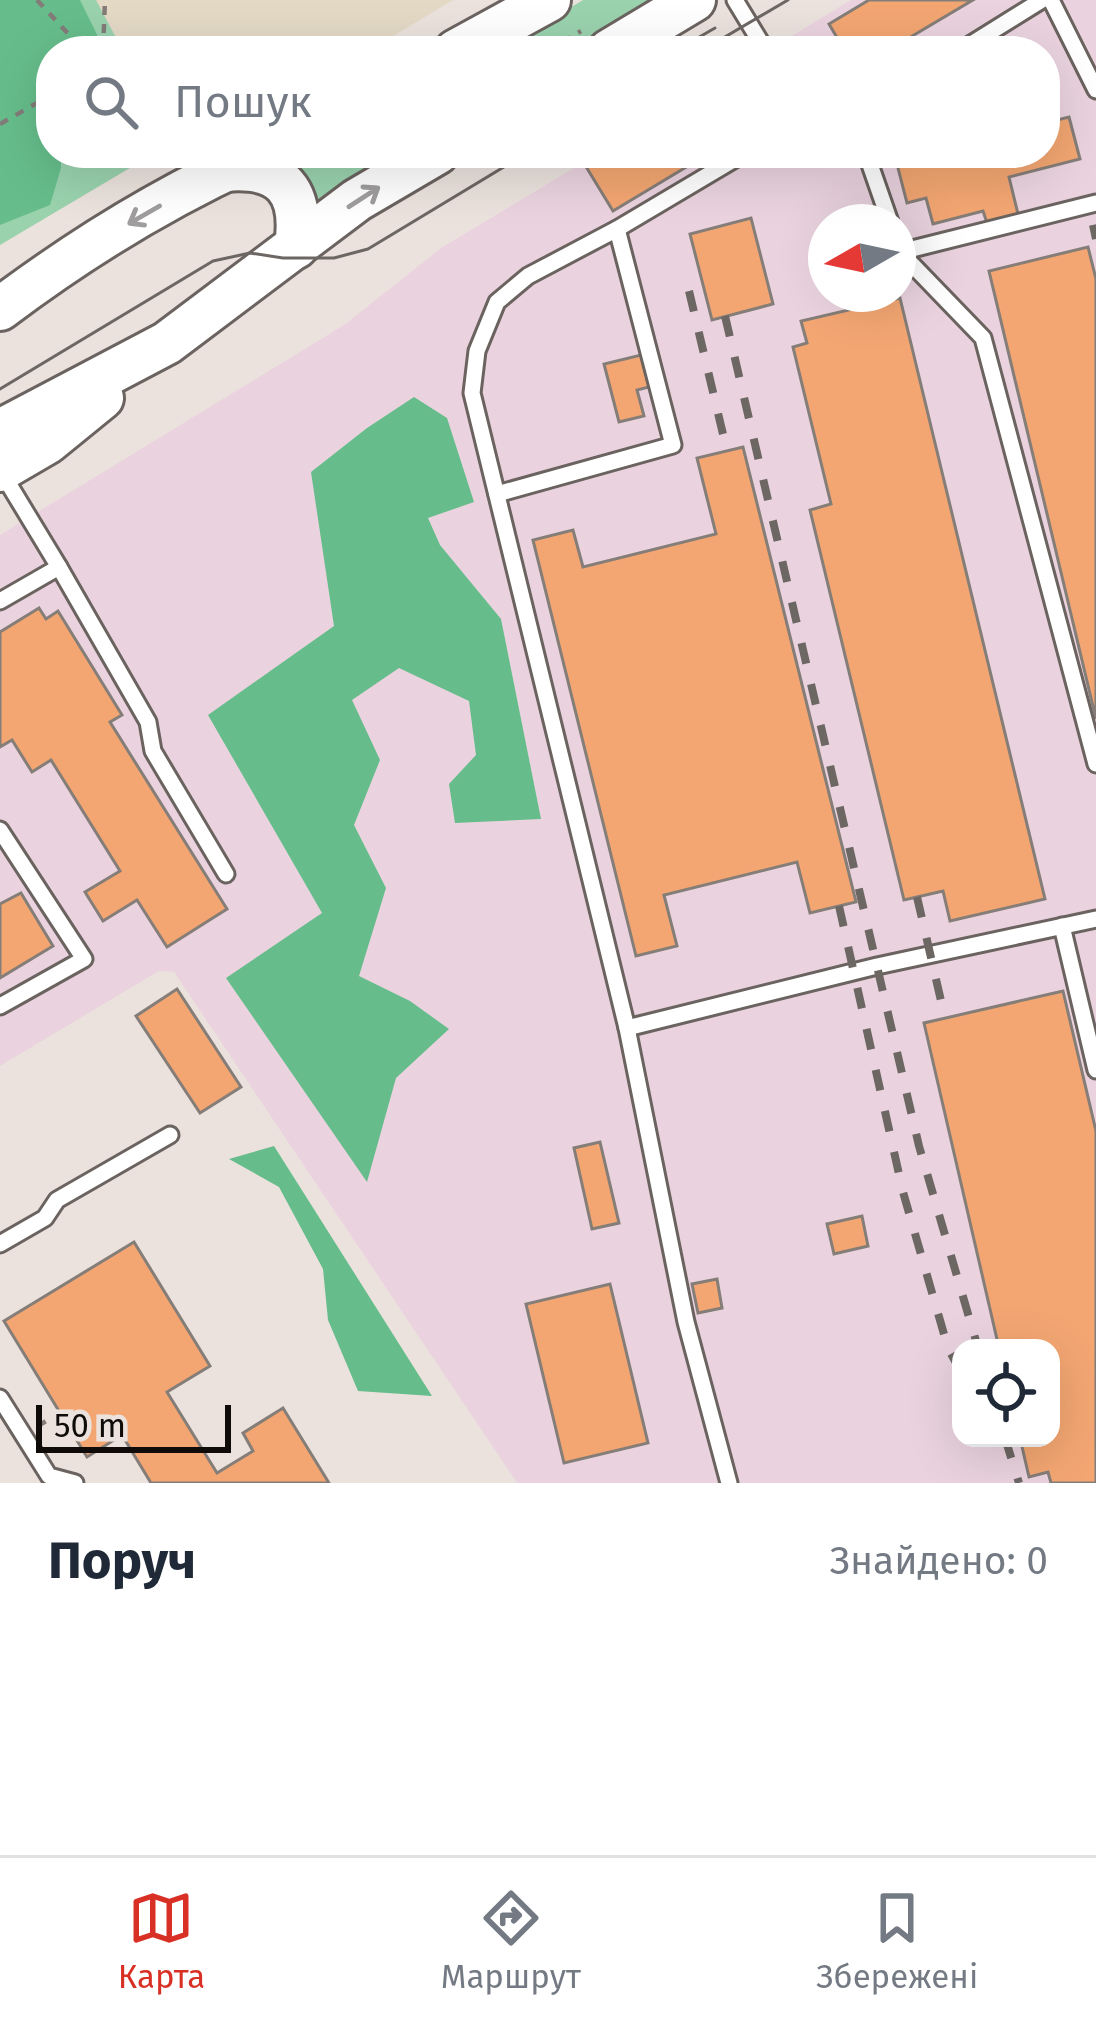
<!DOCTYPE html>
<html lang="uk">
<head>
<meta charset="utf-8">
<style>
	:root { --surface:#fff; --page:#f2f2f3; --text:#1f2937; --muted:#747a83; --line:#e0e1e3; --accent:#d93025 }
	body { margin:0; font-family:"Fira Sans",sans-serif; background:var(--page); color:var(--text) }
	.controls { position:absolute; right:36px; bottom:36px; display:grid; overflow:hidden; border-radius:24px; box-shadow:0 12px 48px #0002 }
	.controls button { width:108px; height:108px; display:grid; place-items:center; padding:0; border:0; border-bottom:3px solid var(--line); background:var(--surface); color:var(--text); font:60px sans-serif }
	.compass { position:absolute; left:808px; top:204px; width:108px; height:108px; border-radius:50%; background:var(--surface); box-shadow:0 12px 48px #0002; rotate:261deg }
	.scale { position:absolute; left:36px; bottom:30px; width:195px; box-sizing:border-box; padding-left:12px; border:6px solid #0e0b09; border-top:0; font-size:33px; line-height:42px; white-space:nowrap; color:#0e0b09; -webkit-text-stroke:9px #ebe2dd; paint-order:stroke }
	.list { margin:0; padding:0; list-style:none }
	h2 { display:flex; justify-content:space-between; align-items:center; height:156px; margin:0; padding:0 48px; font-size:51px }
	h2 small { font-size:39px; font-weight:400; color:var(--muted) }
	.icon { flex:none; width:66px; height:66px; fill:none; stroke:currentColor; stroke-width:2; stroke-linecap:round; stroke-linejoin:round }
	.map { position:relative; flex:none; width:1096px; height:1483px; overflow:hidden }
	.search { position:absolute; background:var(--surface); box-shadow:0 12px 48px #0002; left:36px; right:36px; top:36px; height:132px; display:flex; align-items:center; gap:30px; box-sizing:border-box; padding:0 42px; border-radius:48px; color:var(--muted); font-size:45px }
	.sheet { height:372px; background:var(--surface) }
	nav { display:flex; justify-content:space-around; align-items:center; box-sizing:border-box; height:168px; border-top:3px solid var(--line); background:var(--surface); font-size:33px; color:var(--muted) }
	nav a { display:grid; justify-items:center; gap:6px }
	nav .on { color:var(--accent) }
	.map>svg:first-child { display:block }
	.industrial { fill:#ead3df; fill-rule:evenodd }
	.medical { fill:#e3d9c5 }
	.green { fill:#9ad2ae }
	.forest { fill:#66bd8b }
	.building { fill:#f3a672; stroke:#857d78; stroke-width:3 }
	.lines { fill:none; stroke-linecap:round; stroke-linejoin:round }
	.lane-casing { stroke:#6b635f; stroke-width:21 }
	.secondary-casing { stroke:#6b635f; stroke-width:48 }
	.path { stroke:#837c79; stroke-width:4.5; stroke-dasharray:9 9; stroke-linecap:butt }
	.lane { stroke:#fff; stroke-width:15 }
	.secondary { stroke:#fff; stroke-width:42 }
	.tram { stroke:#6d6764; stroke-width:3 }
	.rail { stroke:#6d6764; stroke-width:8; stroke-dasharray:21 21; stroke-linecap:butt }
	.oneway { stroke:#9f9d9d }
</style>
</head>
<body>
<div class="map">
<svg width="1096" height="1483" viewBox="0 0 1096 1483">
	<rect width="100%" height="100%" fill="#ebe2dd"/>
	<!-- industrial -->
	<path class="industrial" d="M851,0H1096V1483H517L174,972L159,971L0,1066V535L344,325L441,248L599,153H1045V51H767ZM826,222H898V294H826ZM961,1348H1051V1438H961Z"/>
	<!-- medical -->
	<polygon class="medical" points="0,0 453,0 368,51 51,51 51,153 155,153 0,245"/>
	<!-- green -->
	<g class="green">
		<polygon points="0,0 96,0 123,51 51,51 51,153 155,153 0,245"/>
		<polygon points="583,0 682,0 598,51 498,51"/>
		<polygon points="321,153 428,153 313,222 276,166"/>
	</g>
	<!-- forest -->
	<g class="forest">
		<polygon points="0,0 80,0 105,51 51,51 51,153 61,153 61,168 50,205 0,225"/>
		<polygon points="414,397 447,418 474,502 428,518 440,545 501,619 541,819 455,823 449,784 476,755 469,701 399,668 352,700 380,760 354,825 386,888 359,976 410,1001 449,1029 396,1078 367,1182 226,978 322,913 208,715 334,626 311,472 367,428"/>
		<polygon points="274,1146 432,1396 358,1391 328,1320 323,1269 279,1187 229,1159"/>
	</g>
	<!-- building -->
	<g class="building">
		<polygon points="869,0 973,0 887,51 845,51 829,24"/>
		<polygon points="1069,117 1080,159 1009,177 1018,214 987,223 983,211 933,224 926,198 907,203 896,160 926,153 1045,153 1045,123"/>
		<polygon points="605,153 694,153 698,160 613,211 585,165"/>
		<polygon points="751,218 773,304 712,320 690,234"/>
		<polygon points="1088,247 1096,279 1096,719 989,271"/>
		<polygon points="900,298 1045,899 950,921 943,891 904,900 810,510 831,504 793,347 807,343 801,321"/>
		<polygon points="641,355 649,387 637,390 644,416 619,422 604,364"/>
		<polygon points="743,447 856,902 810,913 797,862 664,895 677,946 636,956 533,540 573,530 583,567 716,534 697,458"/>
		<polygon points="39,608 46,619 58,611 122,715 110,722 227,909 167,947 137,900 103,921 85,892 120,871 51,760 32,772 12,740 0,747 0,632"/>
		<polygon points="21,893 53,946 0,978 0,904"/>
		<polygon points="177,989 241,1087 200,1113 136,1016"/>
		<polygon points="1063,991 1096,1131 1096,1483 1051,1483 1048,1472 1029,1477 1020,1438 1051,1438 1051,1348 999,1348 924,1023"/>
		<polygon points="600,1142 619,1223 592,1229 574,1148"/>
		<polygon points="862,1216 868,1246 834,1254 827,1224"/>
		<polygon points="134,1242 210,1366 167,1392 217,1473 253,1451 243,1433 283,1408 329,1483 151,1483 122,1435 87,1457 4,1321"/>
		<polygon points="717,1279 722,1308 698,1313 692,1284"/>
		<polygon points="610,1284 648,1443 564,1463 526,1304"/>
	</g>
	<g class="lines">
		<!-- lane casing -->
		<g class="lane-casing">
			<g id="lane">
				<polyline points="735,0 766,51"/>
				<polyline points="1051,0 1096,90"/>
				<polyline points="657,26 673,51"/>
				<polyline points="960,51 1042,0"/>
				<polyline points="866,153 890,222"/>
				<polyline points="898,246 900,252 983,338 1096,764"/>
				<polyline points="900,252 1096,203"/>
				<polyline points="497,494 673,445 617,229"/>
				<polyline points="59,567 148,722 153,751 226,874"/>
				<polyline points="0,601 59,567 2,473"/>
				<polyline points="0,830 84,959 0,1006"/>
				<polyline points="1062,926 1096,1070"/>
				<polyline points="627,1028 877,966 1096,919"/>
				<polyline points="0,1244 45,1218 57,1200 170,1135"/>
				<polyline points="0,1398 49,1476 75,1483"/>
				<polyline points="729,1483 686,1322 627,1028 472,393 477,351 497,302 528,276 617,229 745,153"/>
			</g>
		</g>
		<!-- secondary casing -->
		<g class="secondary-casing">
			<g id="secondary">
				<polyline points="456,51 549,0"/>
				<polyline points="609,51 694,0"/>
				<path d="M225,170C283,165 304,191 296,247"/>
				<path d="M0,309C81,248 169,194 262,153"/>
				<polyline points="0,431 167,343 357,200 437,153"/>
				<polyline points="0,470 48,442 102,398"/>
			</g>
		</g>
		<!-- path -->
		<g class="path">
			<polyline points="37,0 84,51"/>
			<polyline points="103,51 105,0"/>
			<polyline points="547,51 581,31"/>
			<polyline points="0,124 51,95"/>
			<polyline points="38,1426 59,1413"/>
		</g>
		<!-- lane -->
		<use href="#lane" class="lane"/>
		<!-- secondary -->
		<use href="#secondary" class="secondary"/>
		<!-- tram -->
		<g class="tram">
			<polyline points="675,51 715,28"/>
			<polyline points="701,51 788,0"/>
			<polyline points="0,389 213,261 250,253 283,258 334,258 368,249 527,153"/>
		</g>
		<!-- rail -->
		<g class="rail">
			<polyline points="1093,225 1096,239"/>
			<polyline points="689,291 727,451"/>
			<polyline points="725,316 919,1146 978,1348"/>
			<polyline points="917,897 945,1018"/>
			<polyline points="839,906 903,1192 948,1348 961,1372"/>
			<polyline points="1005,1438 1019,1483"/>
		</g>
	</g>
	<!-- one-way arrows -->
	<defs><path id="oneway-shaft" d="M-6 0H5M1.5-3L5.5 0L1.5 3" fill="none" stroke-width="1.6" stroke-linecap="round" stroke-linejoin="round" transform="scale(3)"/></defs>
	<g class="oneway">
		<use href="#oneway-shaft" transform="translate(364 197) rotate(-33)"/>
		<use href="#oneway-shaft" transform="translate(144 215) rotate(150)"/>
	</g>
</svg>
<div class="controls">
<button><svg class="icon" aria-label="locate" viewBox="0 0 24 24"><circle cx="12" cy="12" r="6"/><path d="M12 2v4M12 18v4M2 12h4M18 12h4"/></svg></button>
</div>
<svg class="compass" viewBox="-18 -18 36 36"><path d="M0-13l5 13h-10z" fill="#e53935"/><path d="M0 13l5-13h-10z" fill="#747a83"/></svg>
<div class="scale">50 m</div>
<div class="search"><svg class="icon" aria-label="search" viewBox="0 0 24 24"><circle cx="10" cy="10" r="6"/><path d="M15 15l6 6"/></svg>Пошук</div>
</div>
<section class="sheet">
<h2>Поруч<small>Знайдено: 0</small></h2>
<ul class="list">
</ul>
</section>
<nav>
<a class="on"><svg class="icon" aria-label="map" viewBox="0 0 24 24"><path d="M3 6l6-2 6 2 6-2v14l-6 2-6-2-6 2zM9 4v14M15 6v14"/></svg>Карта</a>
<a><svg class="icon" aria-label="directions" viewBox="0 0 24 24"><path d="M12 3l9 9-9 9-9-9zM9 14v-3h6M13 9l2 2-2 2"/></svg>Маршрут</a>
<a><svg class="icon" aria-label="saved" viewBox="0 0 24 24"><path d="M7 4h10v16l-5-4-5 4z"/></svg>Збережені</a>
</nav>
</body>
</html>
